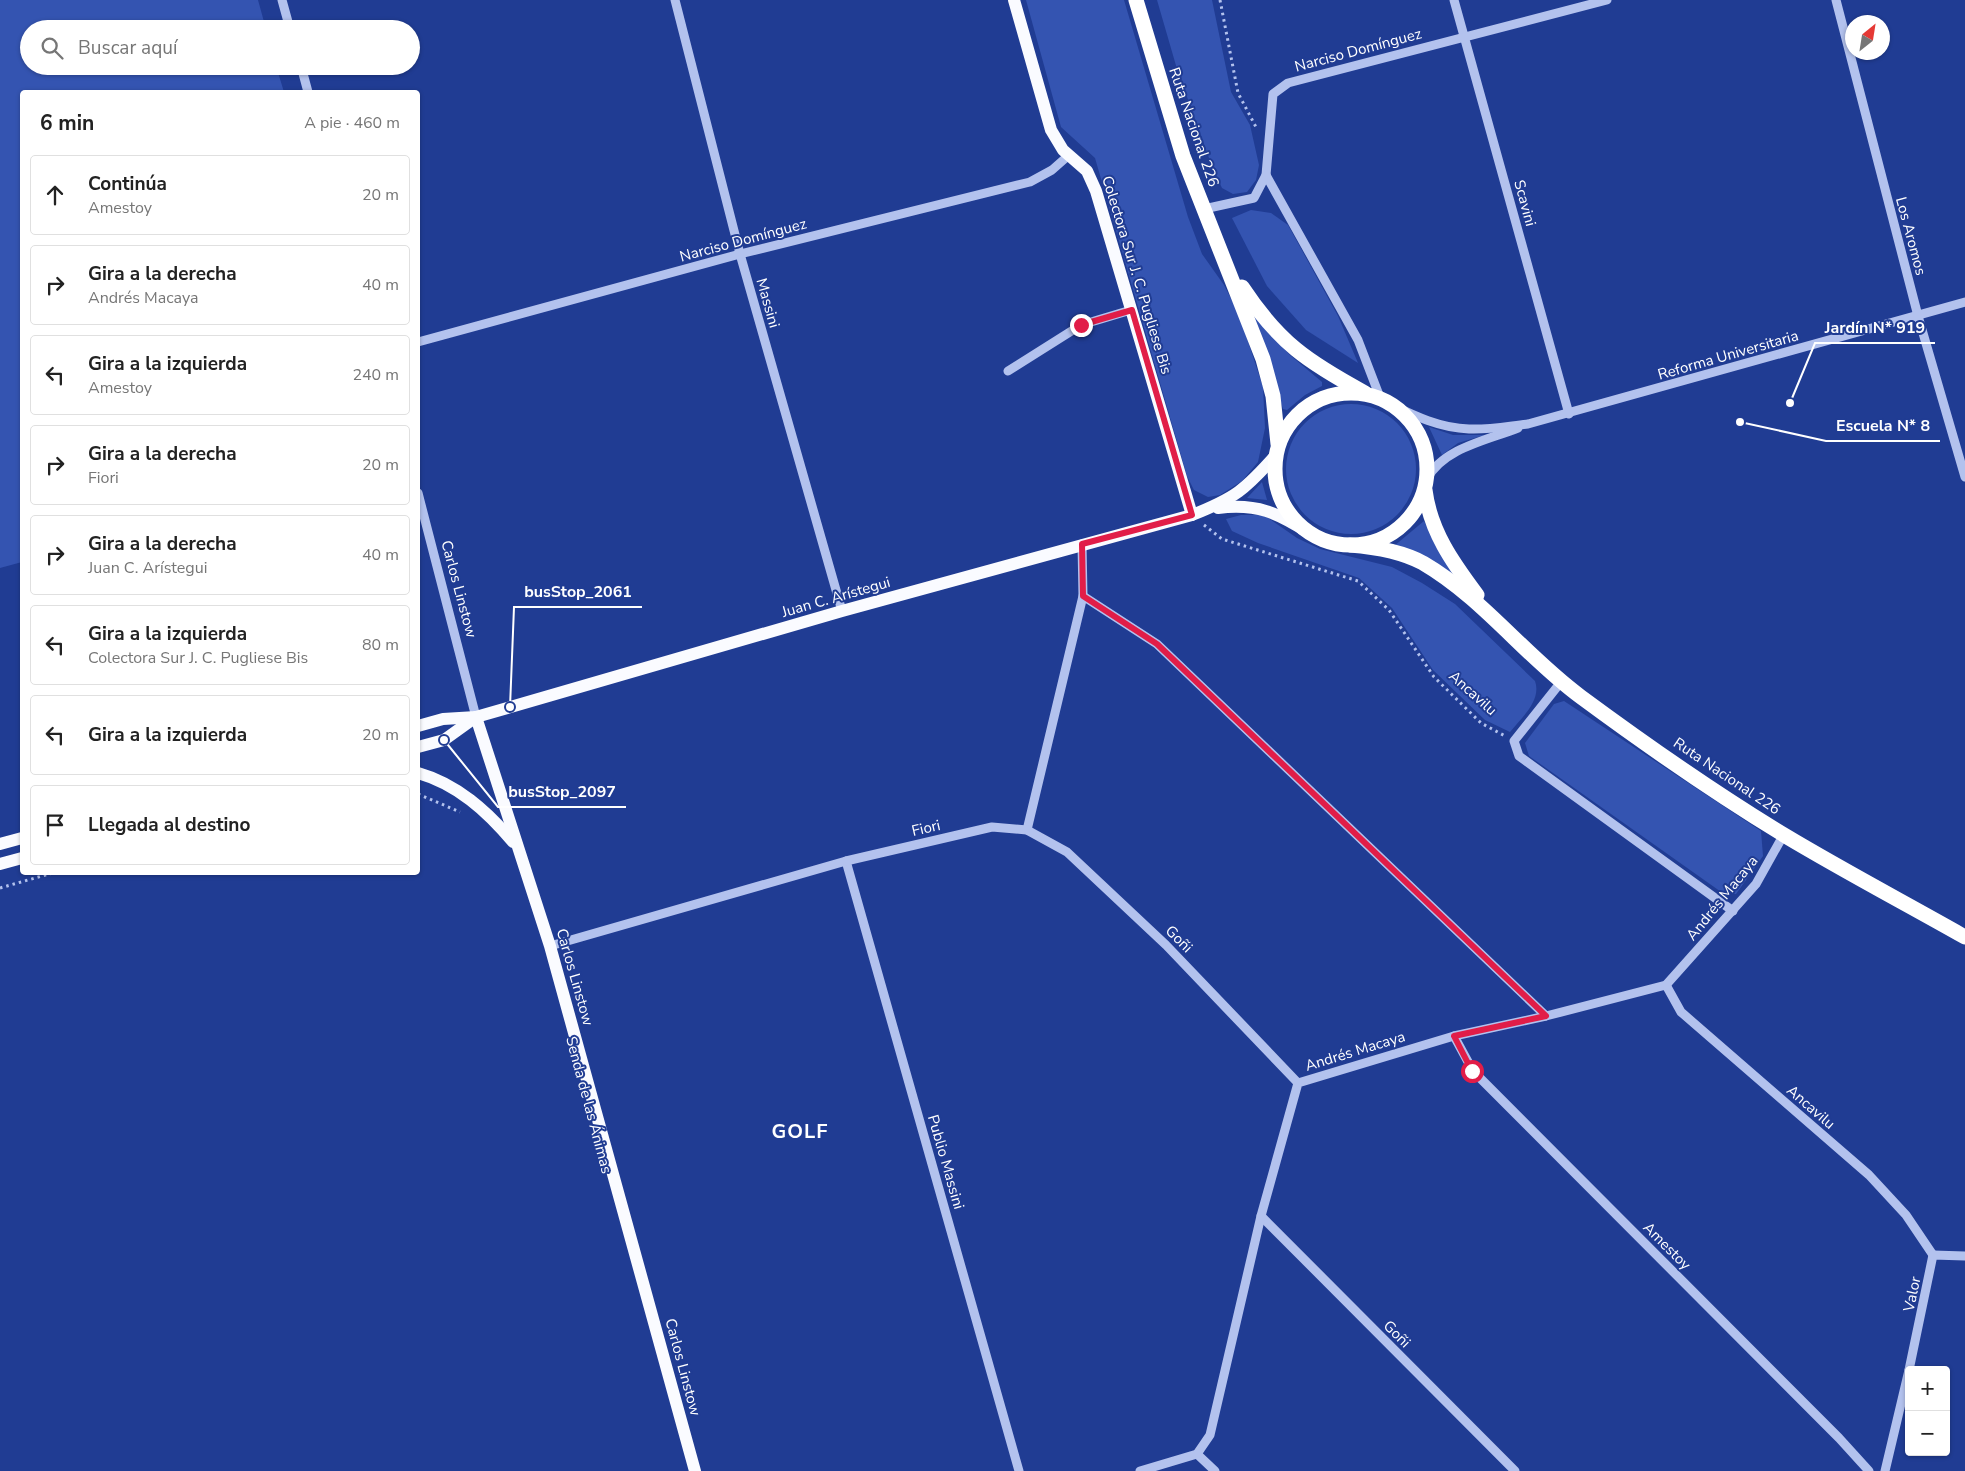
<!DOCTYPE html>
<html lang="es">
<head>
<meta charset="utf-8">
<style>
	:root { --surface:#fff; --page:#f2f2f2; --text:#222; --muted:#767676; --line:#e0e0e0 }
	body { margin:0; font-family:"Nunito Sans",sans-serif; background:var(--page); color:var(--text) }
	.controls { position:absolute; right:15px; bottom:15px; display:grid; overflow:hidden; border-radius:5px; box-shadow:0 1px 4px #0004 }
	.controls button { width:45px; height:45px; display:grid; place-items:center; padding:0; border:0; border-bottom:1px solid var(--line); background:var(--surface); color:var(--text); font:25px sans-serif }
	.compass { position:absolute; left:1845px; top:15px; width:45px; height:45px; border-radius:50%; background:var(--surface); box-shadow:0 1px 4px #0004; rotate:30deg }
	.stop { position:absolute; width:15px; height:15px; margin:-11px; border:4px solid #e11d48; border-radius:50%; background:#fff }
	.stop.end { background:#e11d48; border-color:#fff; box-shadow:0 1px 5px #0008 }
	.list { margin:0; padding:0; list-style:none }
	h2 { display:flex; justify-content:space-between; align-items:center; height:65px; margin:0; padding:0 20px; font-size:21px }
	h2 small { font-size:16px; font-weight:400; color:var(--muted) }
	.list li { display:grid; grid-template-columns:32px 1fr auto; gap:15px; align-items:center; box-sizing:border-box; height:80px; margin:0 10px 10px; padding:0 10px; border:1px solid var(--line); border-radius:5px }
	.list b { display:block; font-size:19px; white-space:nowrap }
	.list p { margin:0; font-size:16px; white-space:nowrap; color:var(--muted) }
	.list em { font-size:16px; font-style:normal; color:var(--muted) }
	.icon { flex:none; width:28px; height:28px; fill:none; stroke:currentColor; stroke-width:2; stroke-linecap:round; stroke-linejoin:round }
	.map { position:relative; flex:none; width:1965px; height:1471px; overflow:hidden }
	.search { position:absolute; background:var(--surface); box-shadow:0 1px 4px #0004; left:20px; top:20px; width:400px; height:55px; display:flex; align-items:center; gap:12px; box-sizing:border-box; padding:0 18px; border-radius:28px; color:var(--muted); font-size:19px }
	.panel { position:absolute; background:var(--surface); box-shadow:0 1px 4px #0004; left:20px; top:90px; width:400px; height:785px; border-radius:5px }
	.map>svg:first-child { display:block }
	.green { fill:#3454b1 }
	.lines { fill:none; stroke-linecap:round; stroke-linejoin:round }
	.path { stroke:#b3c2ee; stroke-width:3; stroke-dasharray:2.5 4; stroke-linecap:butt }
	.minor { stroke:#b3c2ee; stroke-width:9 }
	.major { stroke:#fafbff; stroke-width:12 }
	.highway { stroke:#fff; stroke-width:15 }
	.route { stroke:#e11d48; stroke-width:6 }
	.labels { text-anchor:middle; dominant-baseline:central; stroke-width:4; stroke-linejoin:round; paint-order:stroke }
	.street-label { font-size:15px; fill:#fff; stroke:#203c93 }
	.district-label { font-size:20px; font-weight:bold; letter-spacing:1px; fill:#fff; stroke:#203c93 }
	.leader { fill:none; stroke:#fff; stroke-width:2 }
	.callout-dot { fill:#fff; stroke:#203c93; stroke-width:2 }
	.callout-label { font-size:16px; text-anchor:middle; font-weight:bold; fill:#fff; stroke:#203c93; stroke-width:4; stroke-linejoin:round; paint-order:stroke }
</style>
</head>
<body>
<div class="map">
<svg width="1965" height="1471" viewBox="0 0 1965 1471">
	<rect width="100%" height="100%" fill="#203c93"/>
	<!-- green -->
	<g class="green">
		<polygon points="0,0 258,0 266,29 29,29 29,66 276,66 284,92 22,92 22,562 0,568"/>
		<polygon points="1026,0 1124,0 1188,217 1202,254 1224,285 1239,314 1263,387 1265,428 1258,462 1242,481 1220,495 1208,497 1194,490 1187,476 1095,158 1061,127"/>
		<polygon points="1157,0 1212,0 1231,92 1250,125 1259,165 1256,180 1247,192 1233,194 1222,188 1213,169 1177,69"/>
		<polygon points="1251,210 1271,213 1288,225 1338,316 1358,363 1306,330 1267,286 1232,218"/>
		<polygon points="1251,313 1290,355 1322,382 1322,386 1305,395 1287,410 1283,409"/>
		<circle cx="1351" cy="469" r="65"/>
		<polygon points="1429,427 1453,435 1485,435 1458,443 1442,455"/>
		<polygon points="1262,482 1267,500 1247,498"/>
		<path d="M1241,515H1264L1297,538L1320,549L1392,567L1422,583L1455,604L1535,681C1542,701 1521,718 1510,732L1485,720L1433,670L1392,608L1359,578L1258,543L1232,531L1226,519Z"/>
		<polygon points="1424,521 1453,574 1394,546"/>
		<polygon points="1564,701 1761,831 1763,856 1736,894 1724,894 1529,756 1525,743 1554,704"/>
	</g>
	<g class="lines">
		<!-- path -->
		<g class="path">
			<polyline points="1220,0 1238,93 1257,129"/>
			<polyline points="1204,525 1222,539 1358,581 1389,610 1434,677 1481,723 1505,736"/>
			<polyline points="418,794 460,812"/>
			<polyline points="0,888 56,872"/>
		</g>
		<!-- minor -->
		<g class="minor">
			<polyline points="282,0 290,29"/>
			<polyline points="675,0 740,254 842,611"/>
			<polyline points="1454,0 1569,414"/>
			<polyline points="1836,0 1918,316 1965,477"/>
			<polyline points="301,66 308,92"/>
			<polyline points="1266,175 1358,340 1381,400"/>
			<polyline points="1204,209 1254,198 1266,175 1273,94 1288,83 1607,0"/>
			<polyline points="418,342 740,254 1030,182 1052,170 1069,155"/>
			<polyline points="1008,371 1081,325 1131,310"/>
			<path d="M1390,404C1415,416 1440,428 1469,429C1488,430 1509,426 1528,424L1965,302"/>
			<path d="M1427,479C1443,448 1488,440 1518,428"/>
			<polyline points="418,493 476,717"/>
			<polyline points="1083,596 1157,644 1546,1016"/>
			<polyline points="1561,682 1514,741 1519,756 1733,911"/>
			<polyline points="1027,830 1083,596 1082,544"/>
			<polyline points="846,861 1019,1471"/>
			<polyline points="550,946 846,861 992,827 1027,830 1067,852 1166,945 1298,1083"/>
			<polyline points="1666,985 1681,1012 1869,1175 1906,1215 1933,1255"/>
			<polyline points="1454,1036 1473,1071 1839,1438 1869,1471"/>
			<polyline points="1261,1216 1515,1471"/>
			<polyline points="1909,1370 1933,1255 1965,1256"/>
			<polyline points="1197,1454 1215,1471"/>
			<polyline points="1140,1471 1197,1454 1210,1435 1261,1216 1298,1083 1454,1036 1546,1016 1666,985 1756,884 1784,834"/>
			<polyline points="1885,1471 1909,1370"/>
		</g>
		<!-- major -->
		<g class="major">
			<polyline points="1014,0 1051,130 1063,150 1087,171 1096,191 1192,515"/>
			<path d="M1218,508C1257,503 1278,513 1309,533"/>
			<polyline points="476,717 550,946 695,1471"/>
			<path d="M418,726L443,719L476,717L842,611L1192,515C1235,498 1245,490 1276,455"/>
			<polyline points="418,747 444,740 476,717"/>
			<path d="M418,773C457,784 487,811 513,842"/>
			<polyline points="0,844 22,838"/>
			<polyline points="0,864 22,858"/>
		</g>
		<!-- highway -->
		<g class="highway">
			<polyline points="1136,0 1183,156 1263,359 1273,396 1278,444"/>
			<path d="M1242,287C1279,343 1308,362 1365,393"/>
			<circle cx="1351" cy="469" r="76"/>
			<path d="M1425,490C1430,531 1453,563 1477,595"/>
			<path d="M1350,545C1375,547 1401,551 1423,563C1483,598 1525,656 1581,697C1646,745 1715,793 1784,835C1844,871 1905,903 1965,937"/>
		</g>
	</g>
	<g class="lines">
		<!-- route -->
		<polyline class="route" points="1081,325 1132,310 1192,515 1082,544 1083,596 1157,644 1546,1016 1454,1036 1472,1071"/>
	</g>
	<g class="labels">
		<!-- street labels -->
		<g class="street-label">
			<text transform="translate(1358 50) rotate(-15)">Narciso Domínguez</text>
			<text transform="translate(1194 127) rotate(71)">Ruta Nacional 226</text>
			<text transform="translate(1525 203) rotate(75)">Scavini</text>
			<text transform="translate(1911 236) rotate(75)">Los Aromos</text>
			<text transform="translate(743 240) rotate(-15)">Narciso Domínguez</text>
			<text transform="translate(1137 275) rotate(73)">Colectora Sur J. C. Pugliese Bis</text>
			<text transform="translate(768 303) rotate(74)">Massini</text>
			<text transform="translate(1728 355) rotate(-16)">Reforma Universitaria</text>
			<text transform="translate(459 589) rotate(75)">Carlos Linstow</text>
			<text transform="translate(836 597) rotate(-16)">Juan C. Arístegui</text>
			<text transform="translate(1473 693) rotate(42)">Ancavilu</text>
			<text transform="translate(1727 776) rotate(34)">Ruta Nacional 226</text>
			<text transform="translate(926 828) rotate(-13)">Fiori</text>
			<text transform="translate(1722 898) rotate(-51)">Andrés Macaya</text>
			<text transform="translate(1179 939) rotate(45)">Goñi</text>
			<text transform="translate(575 977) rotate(74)">Carlos Linstow</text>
			<text transform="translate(1355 1051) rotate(-17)">Andrés Macaya</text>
			<text transform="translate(589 1105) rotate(75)">Senda de las Ánimas</text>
			<text transform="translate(1811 1107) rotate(41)">Ancavilu</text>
			<text transform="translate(946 1162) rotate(74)">Publio Massini</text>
			<text transform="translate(1667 1246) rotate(45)">Amestoy</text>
			<text transform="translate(1912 1294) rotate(-78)">Valor</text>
			<text transform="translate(1397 1334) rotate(45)">Goñi</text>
			<text transform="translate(683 1367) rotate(75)">Carlos Linstow</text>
		</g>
		<!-- district labels -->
		<g class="district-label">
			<text x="800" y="1131">GOLF</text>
		</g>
	</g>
	<!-- callouts -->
	<path class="leader" d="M1790 403L1815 343H1935M1740 422L1826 441H1940M510 707L514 607H642M444 740L498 807H626"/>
	<g class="callout-dot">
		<circle cx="1790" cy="403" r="5"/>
		<circle cx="1740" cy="422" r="5"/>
		<circle cx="510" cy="707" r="5"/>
		<circle cx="444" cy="740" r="5"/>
	</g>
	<g class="callout-label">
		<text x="1875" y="333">Jardín N* 919</text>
		<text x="1883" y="431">Escuela N* 8</text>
		<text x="578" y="597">busStop_2061</text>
		<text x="562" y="797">busStop_2097</text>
	</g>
</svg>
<div class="controls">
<button>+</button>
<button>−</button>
</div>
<svg class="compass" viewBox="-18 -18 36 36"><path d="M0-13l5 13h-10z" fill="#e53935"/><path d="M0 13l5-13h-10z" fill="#767676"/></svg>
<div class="stop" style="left:1472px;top:1071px"></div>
<div class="stop end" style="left:1081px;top:325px"></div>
<div class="search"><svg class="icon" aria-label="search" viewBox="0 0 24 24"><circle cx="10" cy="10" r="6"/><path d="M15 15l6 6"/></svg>Buscar aquí</div>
<section class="panel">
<h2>6 min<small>A pie · 460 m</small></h2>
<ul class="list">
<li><svg class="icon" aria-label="ahead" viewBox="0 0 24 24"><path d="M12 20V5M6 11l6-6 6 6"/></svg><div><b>Continúa</b><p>Amestoy</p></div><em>20 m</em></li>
<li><svg class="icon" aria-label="right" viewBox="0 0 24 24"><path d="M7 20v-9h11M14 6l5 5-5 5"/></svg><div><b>Gira a la derecha</b><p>Andrés Macaya</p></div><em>40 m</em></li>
<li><svg class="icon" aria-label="left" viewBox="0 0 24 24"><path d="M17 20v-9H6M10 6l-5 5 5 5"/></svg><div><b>Gira a la izquierda</b><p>Amestoy</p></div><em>240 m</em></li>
<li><svg class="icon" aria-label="right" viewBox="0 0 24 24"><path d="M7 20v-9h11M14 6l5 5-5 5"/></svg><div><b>Gira a la derecha</b><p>Fiori</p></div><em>20 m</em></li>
<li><svg class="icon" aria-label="right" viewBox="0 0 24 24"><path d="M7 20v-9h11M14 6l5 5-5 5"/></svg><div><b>Gira a la derecha</b><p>Juan C. Arístegui</p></div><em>40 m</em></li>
<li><svg class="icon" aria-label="left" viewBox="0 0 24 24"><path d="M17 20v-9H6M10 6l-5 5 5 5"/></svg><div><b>Gira a la izquierda</b><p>Colectora Sur J. C. Pugliese Bis</p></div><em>80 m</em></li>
<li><svg class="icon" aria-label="left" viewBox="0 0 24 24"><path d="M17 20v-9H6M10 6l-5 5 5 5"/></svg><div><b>Gira a la izquierda</b></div><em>20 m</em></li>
<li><svg class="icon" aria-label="arrive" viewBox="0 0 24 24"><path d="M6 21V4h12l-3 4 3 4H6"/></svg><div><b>Llegada al destino</b></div></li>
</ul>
</section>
</div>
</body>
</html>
